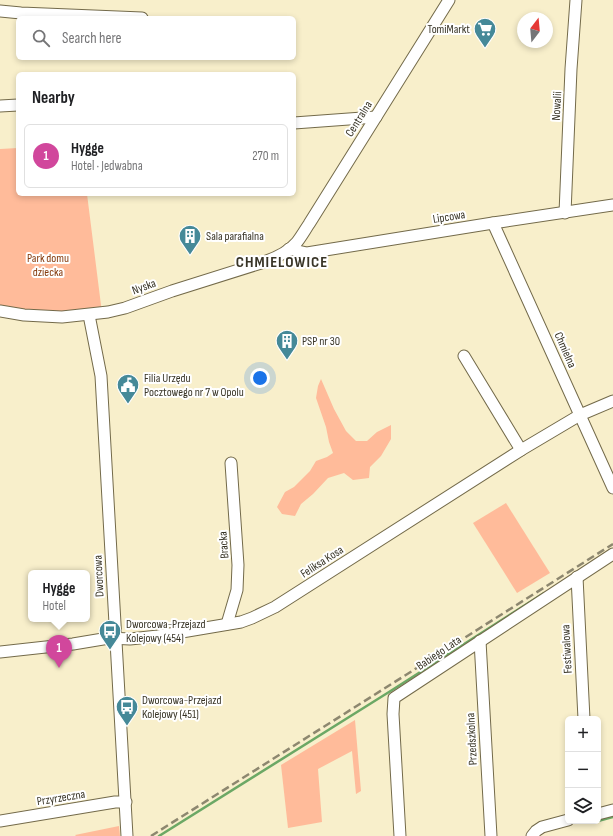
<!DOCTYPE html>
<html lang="en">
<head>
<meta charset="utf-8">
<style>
	:root { --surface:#fff; --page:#f2f2f2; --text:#202124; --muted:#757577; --line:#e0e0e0; --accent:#0b8043 }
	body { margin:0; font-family:"Sofia Sans Condensed",sans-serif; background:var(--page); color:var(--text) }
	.controls { position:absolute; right:12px; bottom:12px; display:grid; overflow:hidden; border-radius:6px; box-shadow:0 2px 6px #0003 }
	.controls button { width:36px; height:36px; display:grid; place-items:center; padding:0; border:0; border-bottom:1px solid var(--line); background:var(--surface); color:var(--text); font:20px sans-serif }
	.compass { position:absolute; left:517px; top:12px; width:36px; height:36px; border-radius:50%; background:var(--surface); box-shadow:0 2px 6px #0003; rotate:16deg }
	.you { position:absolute; left:260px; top:378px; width:14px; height:14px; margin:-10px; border:3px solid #fff; border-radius:50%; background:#1a73e8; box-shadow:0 0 0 6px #1a73e833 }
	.badge { display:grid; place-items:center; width:26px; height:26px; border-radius:50%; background:var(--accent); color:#fff; font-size:13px; font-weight:700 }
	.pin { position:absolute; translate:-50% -33px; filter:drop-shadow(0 1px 2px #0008) }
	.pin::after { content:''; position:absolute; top:21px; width:14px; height:12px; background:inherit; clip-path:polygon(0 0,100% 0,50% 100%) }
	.popup { position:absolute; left:28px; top:570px; width:62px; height:52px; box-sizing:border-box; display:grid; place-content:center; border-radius:6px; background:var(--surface); filter:drop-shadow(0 1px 3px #0005); font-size:13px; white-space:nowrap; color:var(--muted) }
	.popup b { font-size:15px; color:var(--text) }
	.popup::after { content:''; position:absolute; left:50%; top:100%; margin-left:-8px; border:8px solid transparent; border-top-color:var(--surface) }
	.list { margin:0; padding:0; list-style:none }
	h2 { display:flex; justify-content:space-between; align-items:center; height:52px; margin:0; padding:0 16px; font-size:17px }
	h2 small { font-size:13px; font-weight:400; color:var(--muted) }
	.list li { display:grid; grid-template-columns:26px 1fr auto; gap:12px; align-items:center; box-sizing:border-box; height:64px; margin:0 8px 8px; padding:0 8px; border:1px solid var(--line); border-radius:6px }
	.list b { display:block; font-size:15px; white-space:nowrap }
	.list p { margin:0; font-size:13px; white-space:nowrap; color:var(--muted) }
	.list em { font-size:13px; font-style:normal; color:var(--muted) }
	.icon { flex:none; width:22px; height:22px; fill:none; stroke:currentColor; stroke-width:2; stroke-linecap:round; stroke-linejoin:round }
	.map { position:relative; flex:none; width:613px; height:836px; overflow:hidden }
	.search { position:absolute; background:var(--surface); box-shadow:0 2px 6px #0003; left:16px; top:16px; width:280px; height:44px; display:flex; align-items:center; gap:10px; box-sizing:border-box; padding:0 14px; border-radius:6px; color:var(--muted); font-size:15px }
	.panel { position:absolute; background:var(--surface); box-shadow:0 2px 6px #0003; left:16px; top:72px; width:280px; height:124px; border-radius:6px }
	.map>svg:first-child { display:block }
	.green { fill:#ffbb9a }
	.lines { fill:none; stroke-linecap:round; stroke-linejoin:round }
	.stream { stroke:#6ca865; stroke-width:2.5 }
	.minor-casing { stroke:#736a4a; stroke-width:13 }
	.minor { stroke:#fff; stroke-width:11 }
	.rail { stroke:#8d876f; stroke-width:2.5; stroke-dasharray:8 4; stroke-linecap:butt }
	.labels { text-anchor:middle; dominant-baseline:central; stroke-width:4; stroke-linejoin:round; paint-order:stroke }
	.poi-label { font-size:12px; fill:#383426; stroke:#fff; text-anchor:start }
	.street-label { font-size:12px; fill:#383426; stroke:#fff }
	.park-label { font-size:12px; fill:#853a0c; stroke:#fff }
	.district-label { font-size:16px; font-weight:bold; letter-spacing:1px; fill:#383426; stroke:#fff }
</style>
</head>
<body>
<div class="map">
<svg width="613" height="836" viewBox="0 0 613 836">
	<rect width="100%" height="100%" fill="#f8efcb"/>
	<!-- green -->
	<g class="green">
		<polygon points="18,148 18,194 87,194 102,313 0,311 0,149"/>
		<polygon points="321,379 334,409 346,431 356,441 367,441 377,432 391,425 391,439 381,456 370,467 369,478 353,480 344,473 328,478 313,494 301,504 295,516 282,514 277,507 285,492 294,487 310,471 316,461 327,457 333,453 329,442 326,427 316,398 318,386"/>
		<polygon points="506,503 550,573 517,593 473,523"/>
		<polygon points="355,720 361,791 356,794 352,751 318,769 322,822 288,828 281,765"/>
		<polygon points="119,826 120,836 76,836 75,835"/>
	</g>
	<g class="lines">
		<!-- stream -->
		<g class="stream">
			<polyline points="598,821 613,817"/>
			<polyline points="159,836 389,692 544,593"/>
		</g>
		<!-- minor casing -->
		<g class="minor-casing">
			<g id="minor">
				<polyline points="0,11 21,13 142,18"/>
				<polyline points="0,106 18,105"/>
				<polyline points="294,123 376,117"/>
				<polyline points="565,213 571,69 576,0"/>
				<polyline points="493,223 613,488"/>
				<polyline points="289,249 307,253 493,223 613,205"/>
				<path d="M0,311L24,315L62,317L108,312L125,308L172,291L261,263C273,259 288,253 297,242C301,237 305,230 309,224L449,0"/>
				<polyline points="89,315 101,376 127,836"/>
				<polyline points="464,356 521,450"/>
				<polyline points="577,577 584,719"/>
				<polyline points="227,624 237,590 238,565 231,463"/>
				<polyline points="480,641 491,836"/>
				<polyline points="0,652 73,644 109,638 130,639 158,636 241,622 252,618 275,607 521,450 580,415 613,401"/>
				<polyline points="598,814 613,810"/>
				<polyline points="0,821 115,802 126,802"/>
				<polyline points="400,836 393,714 394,698 613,554"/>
				<polyline points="532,836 536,831 542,827 568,820"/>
			</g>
		</g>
		<!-- minor -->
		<use href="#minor" class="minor"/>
		<!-- rail -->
		<polyline class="rail" points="151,836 613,544"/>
	</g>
	<!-- icons -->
	<defs>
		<g id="supermarket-pin" transform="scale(1.15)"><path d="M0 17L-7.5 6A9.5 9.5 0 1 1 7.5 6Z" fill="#458998" stroke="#fff"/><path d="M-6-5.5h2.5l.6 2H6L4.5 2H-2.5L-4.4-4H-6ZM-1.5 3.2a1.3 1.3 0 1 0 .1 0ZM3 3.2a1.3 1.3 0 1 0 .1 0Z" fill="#fff"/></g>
		<g id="building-pin" transform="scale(1.15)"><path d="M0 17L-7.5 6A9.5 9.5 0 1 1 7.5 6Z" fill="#458998" stroke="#fff"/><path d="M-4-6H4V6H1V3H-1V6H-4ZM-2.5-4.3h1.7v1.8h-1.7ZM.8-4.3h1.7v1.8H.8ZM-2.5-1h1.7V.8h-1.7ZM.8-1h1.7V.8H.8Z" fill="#fff"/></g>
		<g id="civic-pin" transform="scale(1.15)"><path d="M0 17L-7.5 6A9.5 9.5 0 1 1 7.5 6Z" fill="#458998" stroke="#fff"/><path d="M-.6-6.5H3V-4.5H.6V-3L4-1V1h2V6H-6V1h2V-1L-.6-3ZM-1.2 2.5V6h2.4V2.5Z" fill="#fff"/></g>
		<g id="bus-pin" transform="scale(1.15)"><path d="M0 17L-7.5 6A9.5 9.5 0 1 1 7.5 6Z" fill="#458998" stroke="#fff"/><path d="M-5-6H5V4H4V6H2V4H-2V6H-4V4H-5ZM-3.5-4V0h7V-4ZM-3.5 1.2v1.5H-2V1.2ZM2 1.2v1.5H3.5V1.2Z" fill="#fff"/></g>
	</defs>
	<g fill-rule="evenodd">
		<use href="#supermarket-pin" x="485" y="29"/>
		<use href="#building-pin" x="190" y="236"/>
		<use href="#building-pin" x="287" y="341"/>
		<use href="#civic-pin" x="128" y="385"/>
		<use href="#bus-pin" x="110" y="631"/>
		<use href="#bus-pin" x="127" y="707"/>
	</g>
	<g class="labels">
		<!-- poi labels -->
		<g class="poi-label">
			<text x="470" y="29" text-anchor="end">TomiMarkt</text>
			<text x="206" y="236">Sala parafialna</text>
			<text x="302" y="341">PSP nr 30</text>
			<text x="144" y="378">Filia Urzędu<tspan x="144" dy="14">Pocztowego nr 7 w Opolu</tspan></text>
			<text x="126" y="624">Dworcowa-Przejazd<tspan x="126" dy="14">Kolejowy (454)</tspan></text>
			<text x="142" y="700">Dworcowa-Przejazd<tspan x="142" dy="14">Kolejowy (451)</tspan></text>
		</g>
		<!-- street labels -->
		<g class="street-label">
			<text transform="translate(557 106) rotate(-87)">Nowalii</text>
			<text transform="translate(359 119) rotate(-58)">Centralna</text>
			<text transform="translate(449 217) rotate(-9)">Lipcowa</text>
			<text transform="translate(144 287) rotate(-20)">Nyska</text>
			<text transform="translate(565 350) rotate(66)">Chmielna</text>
			<text transform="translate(224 545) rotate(-94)">Bracka</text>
			<text transform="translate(322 562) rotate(-33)">Feliksa Kosa</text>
			<text transform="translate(99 576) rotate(-93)">Dworcowa</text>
			<text transform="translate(567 649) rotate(-93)">Festiwalowa</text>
			<text transform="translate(439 653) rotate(-34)">Babiego Lata</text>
			<text transform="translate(472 739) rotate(-93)">Przedszkolna</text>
			<text transform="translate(61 798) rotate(-9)">Przyrzeczna</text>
		</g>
		<!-- park labels -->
		<g class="park-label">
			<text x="48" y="258">Park domu<tspan x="48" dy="14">dziecka</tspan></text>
		</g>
		<!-- district labels -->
		<g class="district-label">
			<text x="282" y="262">CHMIELOWICE</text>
		</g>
	</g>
</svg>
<div class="controls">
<button>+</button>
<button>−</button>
<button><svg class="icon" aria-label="layers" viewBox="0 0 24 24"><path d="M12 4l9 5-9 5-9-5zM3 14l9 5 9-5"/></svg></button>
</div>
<svg class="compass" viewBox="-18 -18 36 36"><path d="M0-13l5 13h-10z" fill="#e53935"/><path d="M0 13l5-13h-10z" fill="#757577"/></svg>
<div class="you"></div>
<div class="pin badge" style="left:59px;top:668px;background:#d1479c">1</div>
<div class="popup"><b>Hygge</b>Hotel</div>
<div class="search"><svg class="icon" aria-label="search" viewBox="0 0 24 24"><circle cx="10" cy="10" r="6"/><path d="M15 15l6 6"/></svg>Search here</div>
<section class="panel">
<h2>Nearby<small></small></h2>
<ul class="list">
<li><span class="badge" style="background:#d1479c">1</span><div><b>Hygge</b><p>Hotel · Jedwabna</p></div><em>270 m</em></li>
</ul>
</section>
</div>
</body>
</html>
